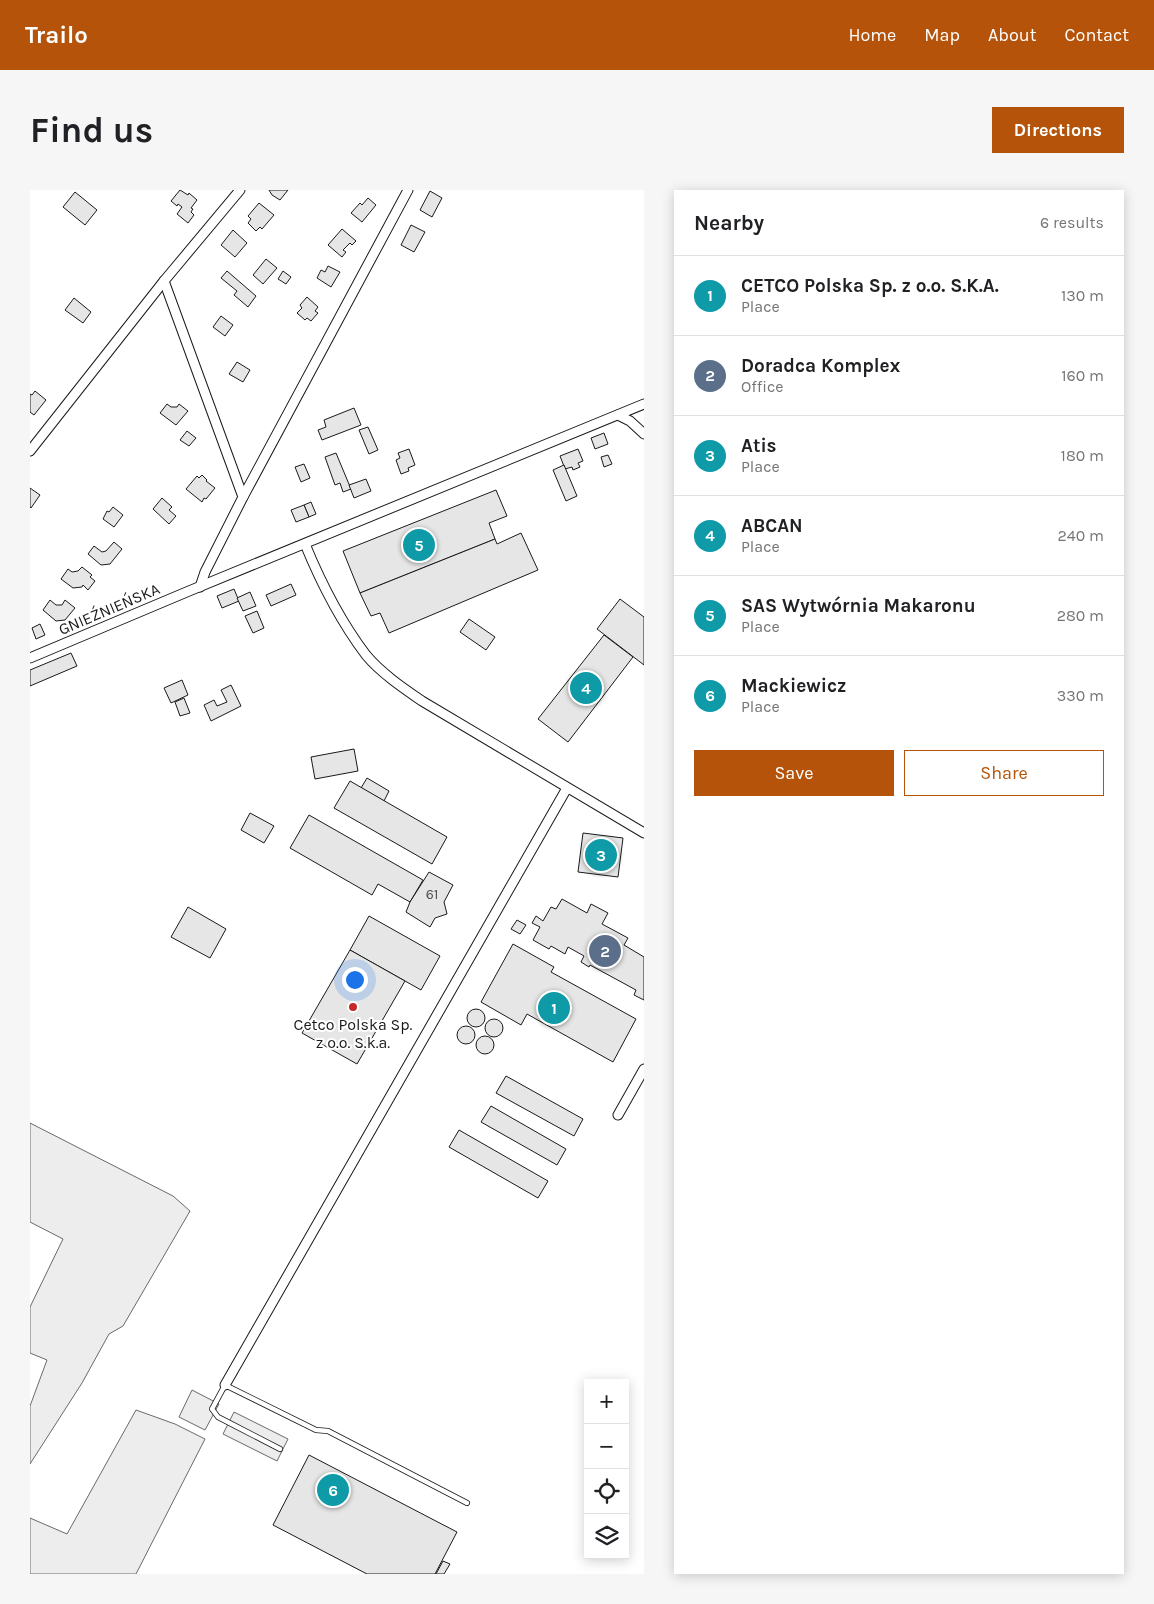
<!DOCTYPE html>
<html lang="en">
<head>
<meta charset="utf-8">
<style>
	:root { --surface:#fff; --page:#f6f6f6; --text:#202124; --muted:#757577; --line:#e0e0e0; --accent:#b45309 }
	body { margin:0; font-family:Karla,sans-serif; background:var(--page); color:var(--text) }
	.controls { position:absolute; right:15px; bottom:15px; display:grid; overflow:hidden; border-radius:0px; box-shadow:0 2px 12px #0003 }
	.controls button { width:45px; height:45px; display:grid; place-items:center; padding:0; border:0; border-bottom:1px solid var(--line); background:var(--surface); color:var(--text); font:25px sans-serif }
	.you { position:absolute; left:324px; top:789px; width:18px; height:18px; margin:-12px; border:4px solid #fff; border-radius:50%; background:#1a73e8; box-shadow:0 0 0 8px #1a73e833 }
	.badge { display:grid; place-items:center; width:32px; height:32px; border-radius:50%; background:var(--accent); color:#fff; font-size:16px; font-weight:700 }
	.pin { position:absolute; translate:-50% -50%; border:2px solid #fff; box-shadow:0 1px 5px #0006 }
	.list { margin:0; padding:0; list-style:none }
	h2 { display:flex; justify-content:space-between; align-items:center; height:65px; margin:0; padding:0 20px; font-size:21px }
	h2 small { font-size:16px; font-weight:400; color:var(--muted) }
	.list li { display:grid; grid-template-columns:32px 1fr auto; gap:15px; align-items:center; box-sizing:border-box; height:80px; padding:0 20px; border-top:1px solid var(--line) }
	.list b { display:block; font-size:19px; white-space:nowrap }
	.list p { margin:0; font-size:16px; white-space:nowrap; color:var(--muted) }
	.list em { font-size:16px; font-style:normal; color:var(--muted) }
	.actions { display:flex; gap:10px; padding:15px 20px }
	.actions a { flex:1; padding:11px 0; border:1px solid var(--accent); border-radius:0px; text-align:center; font-size:18px; color:var(--accent) }
	.actions .main { background:var(--accent); color:#fff }
	.icon { flex:none; width:28px; height:28px; fill:none; stroke:currentColor; stroke-width:2; stroke-linecap:round; stroke-linejoin:round }
	.map { position:relative; flex:none; width:614px; height:1384px; overflow:hidden; border-radius:0px }
	header { display:flex; align-items:center; gap:30px; box-sizing:border-box; height:70px; padding:0 25px; background:var(--accent); color:#fff }
	header strong { font-size:24px }
	nav { display:flex; gap:28px; margin-inline-start:auto; font-size:18px }
	.intro { display:flex; align-items:center; justify-content:space-between; box-sizing:border-box; height:120px; padding:0 30px }
	h1 { margin:0; font-size:35px }
	.button { padding:12px 22px; border-radius:0px; background:var(--accent); color:#fff; font-size:18px; font-weight:700 }
	main { display:flex; gap:30px; padding:0 30px }
	aside { flex:1; background:var(--surface); border-radius:0px; box-shadow:0 2px 12px #0003 }
	.map>svg:first-child { display:block }
	.built { fill:#ededed; stroke:#6a6a6a }
	.building { fill:#e6e6e6; stroke:#1a1a1a }
	.lines { fill:none; stroke-linecap:round; stroke-linejoin:round }
	.lane-casing { stroke:#1a1a1a; stroke-width:6 }
	.street-casing { stroke:#1a1a1a; stroke-width:11 }
	.lane { stroke:#fff; stroke-width:4.5 }
	.street { stroke:#fff; stroke-width:9 }
	.poi-dot { fill:#c62828; stroke:#fff; stroke-width:2 }
	.labels { text-anchor:middle; dominant-baseline:central; stroke-width:4; stroke-linejoin:round; paint-order:stroke }
	.number-label { font-size:14px; fill:#4d4d4d }
	.street-label { font-size:16px; fill:#1a1a1a; stroke:#fff }
	.poi-label { font-size:16px; fill:#1a1a1a; stroke:#fff }
</style>
</head>
<body>
<header>
<strong>Trailo</strong>
<nav><a>Home</a><a>Map</a><a>About</a><a>Contact</a></nav>
</header>
<div class="intro"><h1>Find us</h1><a class="button">Directions</a></div>
<main>
<div class="map">
<svg width="614" height="1384" viewBox="0 0 614 1384">
	<rect width="100%" height="100%" fill="#fff"/>
	<!-- built -->
	<g class="built">
		<polygon points="0,933 143,1006 160,1021 93,1136 79,1144 52,1193 0,1274 0,1216 17,1170 0,1163 0,1117 33,1049 0,1032"/>
		<polygon points="162,1200 189,1214 175,1240 149,1227"/>
		<polygon points="106,1220 145,1234 175,1249 106,1384 0,1384 0,1328 37,1344"/>
		<polygon points="204,1222 258,1249 247,1271 193,1244"/>
	</g>
	<!-- building -->
	<g class="building">
		<polygon points="150,0 158,5 159,3 167,10 161,18 163,19 161,22 164,25 158,33 147,24 152,17 148,14 147,16 141,11"/>
		<polygon points="239,0 258,0 250,10 242,5"/>
		<polygon points="400,1 412,8 402,27 390,20"/>
		<polygon points="45,2 67,20 55,35 33,17"/>
		<polygon points="338,8 346,15 332,32 321,23 330,13 332,15"/>
		<polygon points="229,13 244,25 232,39 230,37 226,41 218,33 221,29 218,26"/>
		<polygon points="381,35 395,42 384,62 371,55"/>
		<polygon points="312,39 326,51 322,55 320,53 313,60 316,62 312,67 298,55"/>
		<polygon points="203,40 217,53 205,67 191,55"/>
		<polygon points="236,69 247,78 233,94 223,85"/>
		<polygon points="298,76 310,82 301,97 287,88 291,80 295,82"/>
		<polygon points="197,81 226,106 218,117 204,105 207,101 191,88"/>
		<polygon points="253,81 261,87 256,94 248,89"/>
		<polygon points="277,107 288,117 285,121 288,123 281,131 277,128 275,130 267,123 272,118 270,115"/>
		<polygon points="44,108 61,122 53,133 35,120"/>
		<polygon points="191,126 203,135 195,146 183,137"/>
		<polygon points="207,172 220,180 213,192 199,184"/>
		<polygon points="5,201 16,210 4,225 0,222 0,204 2,205"/>
		<polygon points="137,214 141,217 147,217 149,214 158,221 146,235 130,223"/>
		<polygon points="324,218 331,235 292,250 288,240 296,237 294,230"/>
		<polygon points="338,237 348,260 339,264 329,240"/>
		<polygon points="157,241 166,248 159,256 150,250"/>
		<polygon points="574,243 578,254 565,259 561,248"/>
		<polygon points="379,259 385,275 378,278 379,281 371,284 366,270 370,268 368,263"/>
		<polygon points="548,259 553,271 548,273 550,277 543,280 542,277 535,279 530,266"/>
		<polygon points="306,263 321,299 313,302 310,293 305,295 295,267"/>
		<polygon points="578,265 582,274 574,277 571,267"/>
		<polygon points="274,274 280,288 271,292 265,277"/>
		<polygon points="534,275 547,306 536,311 523,280"/>
		<polygon points="172,285 177,290 176,291 185,298 176,309 174,308 172,312 156,299 167,286 169,288"/>
		<polygon points="336,289 341,301 324,308 319,295"/>
		<polygon points="0,298 10,305 1,318 0,317"/>
		<polygon points="466,300 477,326 459,333 465,349 330,403 313,361"/>
		<polygon points="132,308 142,317 139,320 146,326 139,334 123,319"/>
		<polygon points="281,312 286,324 279,327 274,315"/>
		<polygon points="274,315 279,327 266,332 261,320"/>
		<polygon points="83,317 93,325 84,337 73,329 77,321 79,322"/>
		<polygon points="491,343 508,380 359,443 350,423 341,426 330,403 465,349 467,354"/>
		<polygon points="84,352 92,359 80,374 71,375 58,364 64,356 72,362 76,361"/>
		<polygon points="52,377 62,385 60,387 65,391 58,400 53,395 52,397 43,398 31,389 38,379 42,382 48,381"/>
		<polygon points="261,394 266,405 241,416 236,405"/>
		<polygon points="204,399 209,411 192,418 187,406"/>
		<polygon points="220,402 226,416 213,421 207,408"/>
		<polygon points="590,409 614,427 614,475 567,439"/>
		<polygon points="20,410 26,415 32,415 35,410 45,418 35,430 26,431 13,420"/>
		<polygon points="227,421 234,438 223,443 215,426"/>
		<polygon points="439,429 465,447 456,460 430,442"/>
		<polygon points="10,434 15,445 6,449 2,438"/>
		<polygon points="574,445 603,467 538,552 508,529"/>
		<polygon points="41,463 47,476 0,496 0,480"/>
		<polygon points="152,490 158,505 141,513 134,498"/>
		<polygon points="201,495 211,516 181,531 174,515 184,510 187,516 197,512 191,500"/>
		<polygon points="154,508 160,523 150,526 145,512"/>
		<polygon points="324,559 328,581 285,589 281,567"/>
		<polygon points="337,588 359,601 354,611 331,598"/>
		<polygon points="320,591 417,647 402,674 304,618"/>
		<polygon points="220,623 244,636 234,653 211,640"/>
		<polygon points="279,625 393,690 380,712 348,694 342,705 260,658"/>
		<polygon points="553,643 593,648 588,687 548,682"/>
		<polygon points="399,682 423,695 414,712 417,724 405,728 400,737 376,722 380,712"/>
		<polygon points="532,709 557,723 561,714 578,723 572,734 598,748 594,755 614,767 614,810 604,805 606,800 560,775 559,777 551,772 554,766 538,757 535,764 521,756 519,759 503,750 510,737 502,733 506,726 513,731 521,717 526,719"/>
		<polygon points="158,717 196,739 180,768 141,747"/>
		<polygon points="339,726 410,766 391,800 320,760"/>
		<polygon points="487,730 496,735 490,744 481,739"/>
		<polygon points="483,754 524,777 521,782 606,829 583,872 497,824 491,835 451,812"/>
		<polygon points="320,760 375,791 327,874 272,843"/>
		<circle cx="446" cy="828" r="9"/>
		<circle cx="464" cy="838" r="9"/>
		<circle cx="436" cy="845" r="9"/>
		<circle cx="455" cy="855" r="9"/>
		<polygon points="476,886 553,929 544,946 466,903"/>
		<polygon points="461,916 536,959 527,975 451,932"/>
		<polygon points="429,940 518,991 508,1008 419,957"/>
		<polygon points="279,1265 427,1342 405,1384 337,1384 243,1335"/>
		<polygon points="413,1371 420,1374 414,1384 406,1384"/>
	</g>
	<g class="lines">
		<!-- lane casing -->
		<g class="lane-casing">
			<polyline id="lane" points="250,1259 188,1227 182,1219 195,1195 286,1240 298,1241 437,1313"/>
		</g>
		<!-- street casing -->
		<g class="street-casing">
			<g id="street">
				<polyline points="134,91 213,307"/>
				<polyline points="588,225 600,231 614,244"/>
				<polyline points="0,261 134,91 210,0"/>
				<path d="M275,354C291,393 311,432 336,465C351,483 373,498 392,511L614,643"/>
				<polyline points="170,397 175,382 213,307 378,0"/>
				<polyline points="0,468 159,401 614,214"/>
				<polyline points="588,925 614,879"/>
				<polyline points="195,1195 537,598"/>
			</g>
		</g>
		<!-- lane -->
		<use href="#lane" class="lane"/>
		<!-- street -->
		<use href="#street" class="street"/>
	</g>
	<!-- markers -->
	<circle class="poi-dot" cx="323" cy="817" r="5"/>
	<g class="labels">
		<!-- number labels -->
		<g class="number-label">
			<text x="402" y="704">61</text>
		</g>
		<!-- street labels -->
		<g class="street-label">
			<text transform="translate(79 419) rotate(-23)">GNIEŹNIEŃSKA</text>
		</g>
		<!-- poi labels -->
		<g class="poi-label">
			<text x="323" y="834">Cetco Polska Sp.<tspan x="323" dy="18">z o.o. S.k.a.</tspan></text>
		</g>
	</g>
</svg>
<div class="controls">
<button>+</button>
<button>−</button>
<button><svg class="icon" aria-label="locate" viewBox="0 0 24 24"><circle cx="12" cy="12" r="6"/><path d="M12 2v4M12 18v4M2 12h4M18 12h4"/></svg></button>
<button><svg class="icon" aria-label="layers" viewBox="0 0 24 24"><path d="M12 4l9 5-9 5-9-5zM3 14l9 5 9-5"/></svg></button>
</div>
<div class="you"></div>
<div class="pin badge" style="left:524px;top:818px;background:#0f9aa8">1</div>
<div class="pin badge" style="left:575px;top:761px;background:#5c6f8a">2</div>
<div class="pin badge" style="left:571px;top:665px;background:#0f9aa8">3</div>
<div class="pin badge" style="left:556px;top:498px;background:#0f9aa8">4</div>
<div class="pin badge" style="left:389px;top:355px;background:#0f9aa8">5</div>
<div class="pin badge" style="left:303px;top:1300px;background:#0f9aa8">6</div>
</div>
<aside>
<h2>Nearby<small>6 results</small></h2>
<ul class="list">
<li><span class="badge" style="background:#0f9aa8">1</span><div><b>CETCO Polska Sp. z o.o. S.K.A.</b><p>Place</p></div><em>130 m</em></li>
<li><span class="badge" style="background:#5c6f8a">2</span><div><b>Doradca Komplex</b><p>Office</p></div><em>160 m</em></li>
<li><span class="badge" style="background:#0f9aa8">3</span><div><b>Atis</b><p>Place</p></div><em>180 m</em></li>
<li><span class="badge" style="background:#0f9aa8">4</span><div><b>ABCAN</b><p>Place</p></div><em>240 m</em></li>
<li><span class="badge" style="background:#0f9aa8">5</span><div><b>SAS Wytwórnia Makaronu</b><p>Place</p></div><em>280 m</em></li>
<li><span class="badge" style="background:#0f9aa8">6</span><div><b>Mackiewicz</b><p>Place</p></div><em>330 m</em></li>
</ul>
<div class="actions"><a class="main">Save</a><a>Share</a></div>
</aside>
</main>
</body>
</html>
